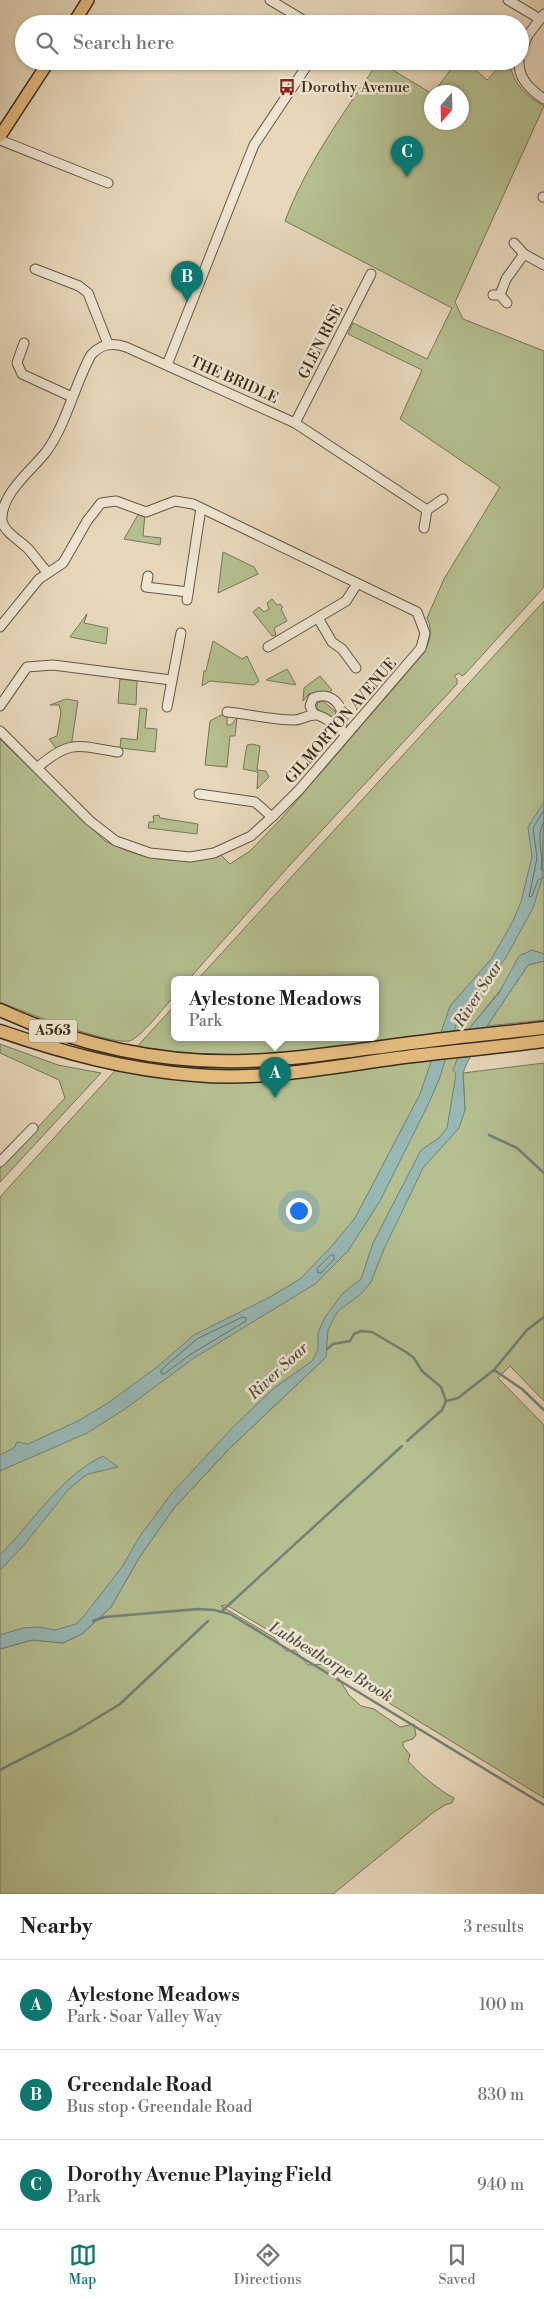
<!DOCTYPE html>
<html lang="en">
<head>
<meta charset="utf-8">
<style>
	:root { --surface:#fff; --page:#f2f2f2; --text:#202124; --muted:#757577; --line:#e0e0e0; --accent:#0f766e }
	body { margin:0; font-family:"Libre Bodoni",serif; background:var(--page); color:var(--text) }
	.compass { position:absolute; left:424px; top:85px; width:45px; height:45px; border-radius:50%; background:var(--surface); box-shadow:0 1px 4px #0004; rotate:200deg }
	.you { position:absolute; left:298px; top:1210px; width:18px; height:18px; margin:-12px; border:4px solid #fff; border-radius:50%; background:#1a73e8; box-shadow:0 0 0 8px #1a73e833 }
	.badge { display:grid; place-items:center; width:32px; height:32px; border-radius:50%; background:var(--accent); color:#fff; font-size:16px; font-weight:700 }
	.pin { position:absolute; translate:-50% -41px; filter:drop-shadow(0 1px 2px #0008) }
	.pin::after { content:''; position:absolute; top:26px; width:18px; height:15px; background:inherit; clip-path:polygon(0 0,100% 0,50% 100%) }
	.popup { position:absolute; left:171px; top:976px; width:208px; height:65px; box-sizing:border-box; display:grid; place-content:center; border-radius:8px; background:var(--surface); filter:drop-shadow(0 1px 4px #0005); font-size:16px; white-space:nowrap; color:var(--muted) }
	.popup b { font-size:19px; color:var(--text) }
	.popup::after { content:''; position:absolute; left:50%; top:100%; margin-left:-10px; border:10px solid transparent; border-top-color:var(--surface) }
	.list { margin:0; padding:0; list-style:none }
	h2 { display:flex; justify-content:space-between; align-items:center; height:65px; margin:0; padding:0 20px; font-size:21px }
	h2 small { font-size:16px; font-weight:400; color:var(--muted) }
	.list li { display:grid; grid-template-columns:32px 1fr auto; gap:15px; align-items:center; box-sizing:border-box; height:90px; padding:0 20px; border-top:1px solid var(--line) }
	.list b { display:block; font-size:19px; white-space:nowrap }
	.list p { margin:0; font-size:16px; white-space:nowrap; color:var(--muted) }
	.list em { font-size:16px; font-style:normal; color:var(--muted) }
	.icon { flex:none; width:28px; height:28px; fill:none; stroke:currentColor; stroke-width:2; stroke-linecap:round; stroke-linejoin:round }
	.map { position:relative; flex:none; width:544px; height:1894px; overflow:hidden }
	.search { position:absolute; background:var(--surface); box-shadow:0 1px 4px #0004; left:15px; right:15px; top:15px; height:55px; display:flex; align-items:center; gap:12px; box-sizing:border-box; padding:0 18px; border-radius:28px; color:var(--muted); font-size:19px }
	.sheet { height:335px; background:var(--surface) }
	nav { display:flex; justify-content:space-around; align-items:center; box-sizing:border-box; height:70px; border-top:1px solid var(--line); background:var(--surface); font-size:14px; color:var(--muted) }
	nav a { display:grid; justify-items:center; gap:2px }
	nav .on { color:var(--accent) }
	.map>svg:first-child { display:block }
	.green { fill:#b5bf90; stroke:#787656; fill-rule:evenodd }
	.water { fill:#97b9b5; stroke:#738177 }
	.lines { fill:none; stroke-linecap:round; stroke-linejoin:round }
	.shore { stroke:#6a7268; stroke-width:1 }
	.stream { stroke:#738177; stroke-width:2.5 }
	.minor-casing { stroke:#675743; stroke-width:11 }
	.major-casing { stroke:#3c2c1b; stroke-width:14 }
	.highway-casing { stroke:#3c2c1b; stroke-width:15 }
	.minor { stroke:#efe6d3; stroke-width:9 }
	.major { stroke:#e4bc7e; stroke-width:11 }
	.highway { stroke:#e4bc7e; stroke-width:12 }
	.labels { text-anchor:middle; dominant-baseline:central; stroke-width:5; stroke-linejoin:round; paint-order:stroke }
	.shield { fill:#efe6d3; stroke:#726452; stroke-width:1 }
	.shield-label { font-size:14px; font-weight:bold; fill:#3c2c1b }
	.poi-label { font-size:15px; fill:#3c2c1b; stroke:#efe6d3; text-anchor:start }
	.street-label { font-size:15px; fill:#3c2c1b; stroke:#efe6d3 }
	.water-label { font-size:16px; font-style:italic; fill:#534f42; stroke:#efe6d3 }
</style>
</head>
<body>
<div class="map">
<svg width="544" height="1894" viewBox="0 0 544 1894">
	<rect width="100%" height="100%" fill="#e7d8bb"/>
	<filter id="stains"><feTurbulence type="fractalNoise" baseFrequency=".004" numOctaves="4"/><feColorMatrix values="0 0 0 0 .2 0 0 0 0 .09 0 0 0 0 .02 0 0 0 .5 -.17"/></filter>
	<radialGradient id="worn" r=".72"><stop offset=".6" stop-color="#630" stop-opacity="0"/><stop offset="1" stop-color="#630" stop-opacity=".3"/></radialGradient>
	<!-- green -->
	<g class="green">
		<path d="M457,61H465L487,80L505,61H509C513,84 525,95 544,106L455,302L463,319L544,351V587L465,674L462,676L459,673L454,676L457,679V684L289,866L189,979H175V995C165,1006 141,1038 129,1041C110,1045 21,1011 0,1002V739L105,841C143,860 180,866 221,855L230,864L250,851L282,818L424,653C430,641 433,631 427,618L444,579L500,487L400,419L422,370L348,334L353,323L427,359L452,308L285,221C306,165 341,117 374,68L378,69L381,63L431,93L432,122H462V92H434Z"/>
		<polygon points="139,513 145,514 143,536 161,538 160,545 124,539"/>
		<polygon points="223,552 254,567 258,574 218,593"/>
		<polygon points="272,599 277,605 280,604 283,607 281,609 287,621 274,628 276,635 272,636 253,612 259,607 264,612 269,609 267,603"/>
		<path d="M544,601V954L532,951L468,1030L459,1072L465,1110L463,1073L544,1063V1401L510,1366L498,1378L544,1425V1798L332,1668L349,1695L361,1706L374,1709L400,1727L414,1724L416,1735L413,1739L403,1742V1746L410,1755L408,1761C417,1772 441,1792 454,1798L452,1803L445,1805L434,1812L333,1894H0V1649L32,1640L63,1643L82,1634L111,1607L139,1558L174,1508L230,1448L326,1357L184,1487L84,1627L0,1643V1197L175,1005V1037H375V979H198ZM226,1605L324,1663V1664L308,1665L295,1650L286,1651L275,1638L221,1606Z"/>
		<polygon points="87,614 84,623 108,628 106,644 70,637"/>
		<polygon points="213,641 242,659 247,656 259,681 254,685 210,681 202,686 204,671 206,671"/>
		<polygon points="287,669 296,685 266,680"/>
		<polygon points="320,676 332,690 328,693 309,694 303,701 304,688"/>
		<polygon points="120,679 137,681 136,705 118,703"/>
		<polygon points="66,699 78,701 71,747 58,751 49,739 57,736 61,712 59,705 50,705"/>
		<polygon points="323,701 336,712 334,720 317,709 317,703"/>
		<polygon points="140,708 147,709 145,728 157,729 155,752 120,748 121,738 137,740"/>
		<polygon points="221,715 227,716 227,725 231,725 237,718 235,736 230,736 227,767 205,765 210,721"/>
		<polygon points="252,744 260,746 257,770 266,771 269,777 257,789 258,772 243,769 247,745"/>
		<polygon points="159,815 160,818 198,824 197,834 148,828 149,822 154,822 153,816"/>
		<polygon points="544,961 544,1020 487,1026 528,965"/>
		<polygon points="0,1044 58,1065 101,1073 0,1182 0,1168 65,1098 59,1080 0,1053"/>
	</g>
	<!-- water -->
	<g class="water">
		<polygon points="544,802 542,879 533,908 505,959 463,1009 458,1019 439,1080 427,1107 380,1201 348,1251 315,1284 194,1358 125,1409 87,1433 0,1471 0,1455 14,1448 17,1442 28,1444 78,1421 108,1403 157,1367 194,1335 270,1297 300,1279 331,1247 355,1218 420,1094 450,1006 492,958 513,921 521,902 532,857 528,827"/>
		<polygon points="532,950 544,954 544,961 528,965 487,1026 467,1063 463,1073 465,1110 459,1128 423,1168 384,1249 371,1282 361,1294 338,1311 332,1322 328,1330 326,1357 230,1448 174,1508 139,1558 111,1607 82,1634 63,1643 32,1640 0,1649 0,1635 23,1628 39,1627 55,1630 76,1624 84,1616 122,1567 140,1536 171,1494 235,1425 274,1388 312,1361 318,1350 318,1333 325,1317 343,1293 361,1279 373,1243 421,1150 439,1138 447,1128 456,1074 453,1070 468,1030 499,993 519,956"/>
		<path d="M103,1456L118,1467L88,1474L82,1478L68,1490L24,1545L0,1570V1555C32,1523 62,1475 103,1456Z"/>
	</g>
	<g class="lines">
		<!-- shore -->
		<g class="shore">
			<polyline points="544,810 533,828 537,858 529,897 532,896 538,880 544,877"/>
			<path d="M544,822C535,835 544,853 541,869L544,871"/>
			<polygon points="331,1255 334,1255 334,1259 321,1273 318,1273 317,1269"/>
			<polygon points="243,1317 246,1318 246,1321 191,1354 164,1374 161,1373 161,1370 197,1339"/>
		</g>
		<!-- stream -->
		<g class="stream">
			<polyline points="489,1135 517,1148 544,1173"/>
			<polyline points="327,1349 333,1344 350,1341 354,1334 361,1331 372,1332 406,1352 414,1358 422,1371 441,1387 446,1401 458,1398 494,1370 522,1389 544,1410"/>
			<polyline points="494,1370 527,1330 544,1317"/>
			<polyline points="407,1441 442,1410 446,1401"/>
			<polyline points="222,1611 402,1446"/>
			<polyline points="93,1621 105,1617 198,1609 214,1610 230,1614 544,1805"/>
			<polyline points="0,1770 74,1732 120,1704 208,1621"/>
		</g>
		<!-- minor casing -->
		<g class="minor-casing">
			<g id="minor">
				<polyline points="270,0 310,24"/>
				<polyline points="508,0 540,19"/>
				<polyline points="520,54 528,35 544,14"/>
				<polyline points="375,61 381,64"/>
				<path d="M519,61C518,79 531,90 544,99"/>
				<polyline points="0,140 108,183"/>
				<polyline points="543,197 544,197"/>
				<polyline points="514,243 524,254 544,265"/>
				<polyline points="35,269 79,286 88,293 108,344"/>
				<polyline points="493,295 500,295 507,303"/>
				<polyline points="500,295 506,279 524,254"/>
				<polyline points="24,343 17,363 22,374 72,397"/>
				<polyline points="167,365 248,160 254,145 310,61"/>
				<polyline points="295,423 371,274"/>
				<polyline points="424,528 427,510 443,499"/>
				<path d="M47,572C41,565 36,558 30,551C22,541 5,534 2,521C0,494 32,470 46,452C67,423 74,386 91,355C101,344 112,342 126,347L295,423L427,510"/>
				<polyline points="148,576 146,587 188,592"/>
				<polyline points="187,600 201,508"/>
				<polyline points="318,618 332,642 342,649 356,668"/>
				<polyline points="0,627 39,579 63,563 87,521 101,503 116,501 146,512 175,501 193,504 417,612 425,633 421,648 299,790 272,817 251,836 214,853 190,857 150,853 116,841 90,821 0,731"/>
				<polyline points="268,647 346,601 357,584"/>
				<polyline points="0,706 27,667 53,665 171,680"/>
				<polyline points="167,707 181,633"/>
				<path d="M227,712C249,714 272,720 294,720C302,720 308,714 317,715C325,717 340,728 345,734"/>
				<path d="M314,715L310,706L313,698C333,689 349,711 340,729"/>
				<path d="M38,767C71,739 77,746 118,752"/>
				<polyline points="199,794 255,802 272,817"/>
				<polyline points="0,1162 33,1128"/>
			</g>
		</g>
		<!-- major casing -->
		<g class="major-casing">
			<g id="major">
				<polyline points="73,24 88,0"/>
				<polyline points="0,136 49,61"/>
			</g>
		</g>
		<!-- highway casing -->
		<g class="highway-casing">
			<g id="highway">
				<path d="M0,1010C76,1045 162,1064 246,1061C304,1059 362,1049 420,1042C461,1036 503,1033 544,1028"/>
				<path d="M0,1031C64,1053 127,1070 195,1075C259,1081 326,1068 390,1059C441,1052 493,1048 544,1041"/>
			</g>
		</g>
		<!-- minor -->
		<use href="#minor" class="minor"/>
		<!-- major -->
		<use href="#major" class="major"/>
		<!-- highway -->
		<use href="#highway" class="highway"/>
	</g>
	<!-- icons -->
	<defs>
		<g id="bus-bare" transform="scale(1.35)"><path d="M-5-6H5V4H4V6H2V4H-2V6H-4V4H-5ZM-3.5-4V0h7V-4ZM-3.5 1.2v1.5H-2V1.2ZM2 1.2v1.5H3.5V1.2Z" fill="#8f2418" stroke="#efe6d3" stroke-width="2.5" paint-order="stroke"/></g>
	</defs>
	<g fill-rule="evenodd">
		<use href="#bus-bare" x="287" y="87"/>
	</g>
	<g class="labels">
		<!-- shield labels -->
		<rect class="shield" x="29" y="1019.5" width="48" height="23" rx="4"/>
		<g class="shield-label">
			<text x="53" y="1031">A563</text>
		</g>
		<!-- poi labels -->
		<g class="poi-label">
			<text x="301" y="87">Dorothy Avenue</text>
		</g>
		<!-- street labels -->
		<g class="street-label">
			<text transform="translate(321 342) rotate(-63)">GLEN RISE</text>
			<text transform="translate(234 380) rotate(24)">THE BRIDLE</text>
			<text transform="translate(341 721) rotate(-49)">GILMORTON AVENUE</text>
		</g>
		<!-- water labels -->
		<g class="water-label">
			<text transform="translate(478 994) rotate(-57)">River Soar</text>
			<text transform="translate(278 1371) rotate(-43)">River Soar</text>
			<text transform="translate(331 1662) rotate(31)">Lubbesthorpe Brook</text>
		</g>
	</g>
	<rect width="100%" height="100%" filter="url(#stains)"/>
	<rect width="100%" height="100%" fill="url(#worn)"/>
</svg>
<svg class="compass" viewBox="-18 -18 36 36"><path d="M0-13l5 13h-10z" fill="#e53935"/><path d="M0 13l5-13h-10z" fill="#757577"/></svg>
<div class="you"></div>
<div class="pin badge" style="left:275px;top:1098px">A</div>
<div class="popup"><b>Aylestone Meadows</b>Park</div>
<div class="pin badge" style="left:187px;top:302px">B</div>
<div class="pin badge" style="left:407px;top:177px">C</div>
<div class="search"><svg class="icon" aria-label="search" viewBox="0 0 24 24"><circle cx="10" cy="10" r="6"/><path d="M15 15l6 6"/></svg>Search here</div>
</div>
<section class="sheet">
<h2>Nearby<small>3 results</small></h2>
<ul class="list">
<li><span class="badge">A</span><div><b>Aylestone Meadows</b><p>Park · Soar Valley Way</p></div><em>100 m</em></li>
<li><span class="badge">B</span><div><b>Greendale Road</b><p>Bus stop · Greendale Road</p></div><em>830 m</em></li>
<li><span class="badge">C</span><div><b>Dorothy Avenue Playing Field</b><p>Park</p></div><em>940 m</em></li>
</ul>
</section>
<nav>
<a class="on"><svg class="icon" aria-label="map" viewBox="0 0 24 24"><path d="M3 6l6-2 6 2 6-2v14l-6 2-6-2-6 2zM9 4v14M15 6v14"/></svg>Map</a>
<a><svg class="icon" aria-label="directions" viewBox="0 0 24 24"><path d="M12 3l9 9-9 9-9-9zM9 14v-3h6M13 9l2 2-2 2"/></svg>Directions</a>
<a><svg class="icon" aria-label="saved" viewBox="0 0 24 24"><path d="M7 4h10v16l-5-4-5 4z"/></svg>Saved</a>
</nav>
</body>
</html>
